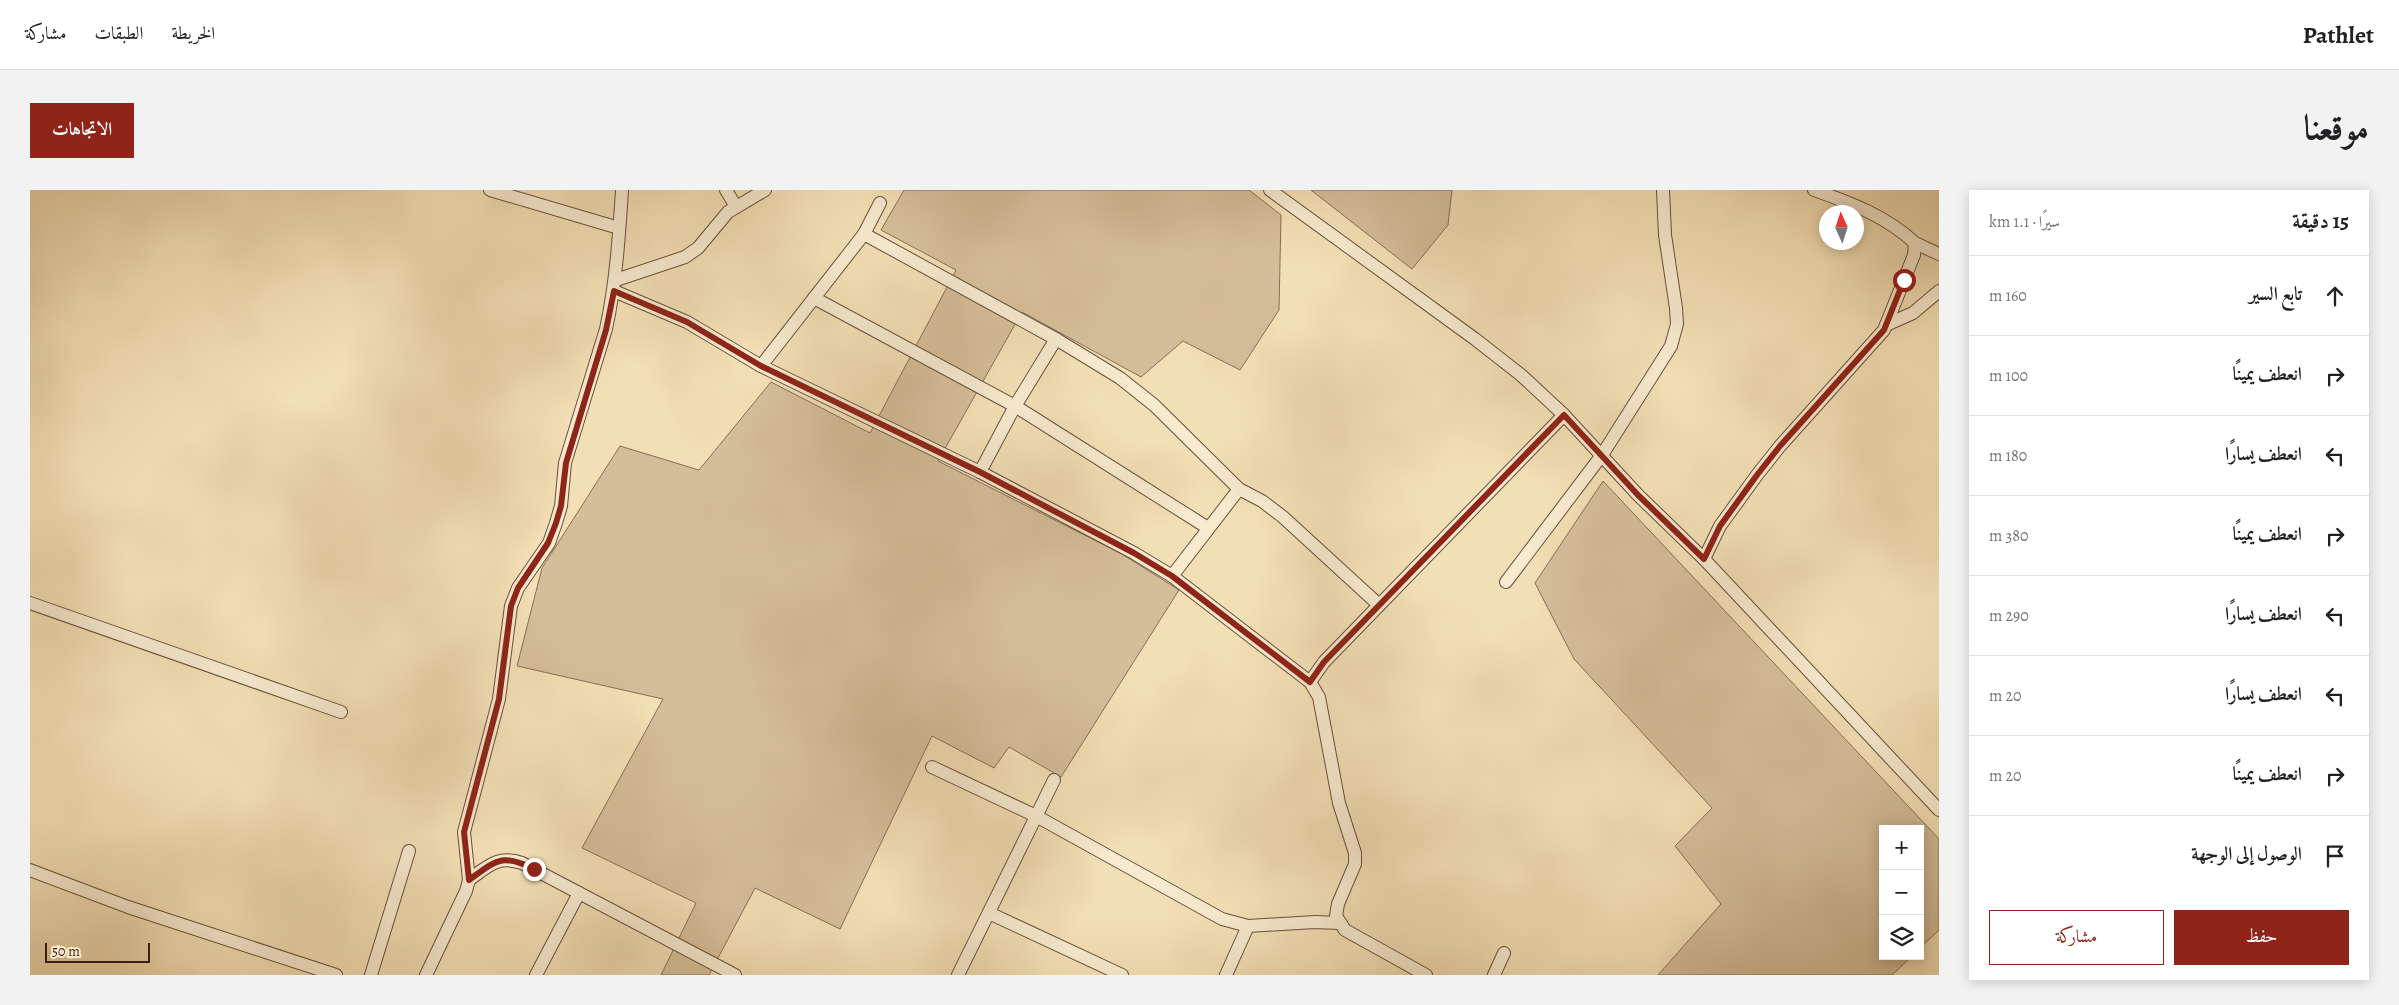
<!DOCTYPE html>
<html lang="ar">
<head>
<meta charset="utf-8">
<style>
	:root { --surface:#fff; --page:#f2f2f2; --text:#202124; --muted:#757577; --line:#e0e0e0; --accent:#8f2418 }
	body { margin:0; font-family:Alegreya,Amiri,serif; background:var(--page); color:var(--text); direction:rtl }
	.controls { position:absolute; right:15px; bottom:15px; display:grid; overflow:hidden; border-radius:0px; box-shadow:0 2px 12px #0003 }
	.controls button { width:45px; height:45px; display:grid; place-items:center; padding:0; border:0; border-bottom:1px solid var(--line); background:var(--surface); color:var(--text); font:25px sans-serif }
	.compass { position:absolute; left:1789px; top:15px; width:45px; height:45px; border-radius:50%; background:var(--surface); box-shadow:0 2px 12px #0003; rotate:357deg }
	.scale { position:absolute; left:15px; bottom:12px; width:105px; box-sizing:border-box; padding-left:5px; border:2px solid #3c1f11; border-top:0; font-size:14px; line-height:18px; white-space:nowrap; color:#3c1f11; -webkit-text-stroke:4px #f7eacf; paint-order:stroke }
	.stop { position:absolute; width:15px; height:15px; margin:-11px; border:4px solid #8f2418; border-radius:50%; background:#fff }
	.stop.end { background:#8f2418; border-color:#fff; box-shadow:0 1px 5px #0008 }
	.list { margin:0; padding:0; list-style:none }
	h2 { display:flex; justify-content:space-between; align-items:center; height:65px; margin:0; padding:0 20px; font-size:21px }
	h2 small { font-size:16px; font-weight:400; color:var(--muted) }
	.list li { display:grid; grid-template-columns:32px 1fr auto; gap:15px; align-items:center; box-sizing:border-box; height:80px; padding:0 20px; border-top:1px solid var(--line) }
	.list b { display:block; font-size:19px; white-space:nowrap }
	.list em { font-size:16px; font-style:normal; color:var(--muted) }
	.actions { display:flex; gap:10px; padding:15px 20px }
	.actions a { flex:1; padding:11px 0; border:1px solid var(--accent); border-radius:0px; text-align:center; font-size:18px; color:var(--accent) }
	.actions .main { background:var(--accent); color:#fff }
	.icon { flex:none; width:28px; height:28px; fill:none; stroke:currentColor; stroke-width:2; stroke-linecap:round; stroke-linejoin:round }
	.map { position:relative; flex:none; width:1909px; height:785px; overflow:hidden; direction:ltr; border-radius:0px }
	header { display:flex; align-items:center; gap:30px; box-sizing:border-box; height:70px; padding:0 25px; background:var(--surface); border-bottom:1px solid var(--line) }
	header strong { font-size:24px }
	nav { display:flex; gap:28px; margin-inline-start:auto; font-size:18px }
	.intro { display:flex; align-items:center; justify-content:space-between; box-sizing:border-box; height:120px; padding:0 30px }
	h1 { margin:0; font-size:35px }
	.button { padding:12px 22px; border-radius:0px; background:var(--accent); color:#fff; font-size:18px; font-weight:700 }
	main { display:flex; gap:30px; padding:0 30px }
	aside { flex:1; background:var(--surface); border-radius:0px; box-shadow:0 2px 12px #0003 }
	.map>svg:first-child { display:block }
	.green { fill:#d4be99; stroke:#886e55 }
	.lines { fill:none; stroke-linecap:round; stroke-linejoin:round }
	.minor-casing { stroke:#6a4f3a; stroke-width:14 }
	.minor { stroke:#f7eacf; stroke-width:12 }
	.route { stroke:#8f2418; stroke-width:6 }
</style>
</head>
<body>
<header>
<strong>Pathlet</strong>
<nav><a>الخريطة</a><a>الطبقات</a><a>مشاركة</a></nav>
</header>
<div class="intro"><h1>موقعنا</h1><a class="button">الاتجاهات</a></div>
<main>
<aside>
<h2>15 دقيقة<small>سيرًا · 1.1 km</small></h2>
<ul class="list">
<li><svg class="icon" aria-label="ahead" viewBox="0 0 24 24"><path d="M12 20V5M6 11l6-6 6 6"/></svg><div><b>تابع السير</b></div><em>160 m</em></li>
<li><svg class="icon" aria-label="right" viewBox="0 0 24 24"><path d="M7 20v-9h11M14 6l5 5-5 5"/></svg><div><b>انعطف يمينًا</b></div><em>100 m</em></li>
<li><svg class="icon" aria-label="left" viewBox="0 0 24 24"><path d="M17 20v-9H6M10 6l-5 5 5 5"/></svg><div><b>انعطف يسارًا</b></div><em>180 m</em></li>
<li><svg class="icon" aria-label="right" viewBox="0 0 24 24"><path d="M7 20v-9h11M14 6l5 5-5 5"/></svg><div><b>انعطف يمينًا</b></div><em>380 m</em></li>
<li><svg class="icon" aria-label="left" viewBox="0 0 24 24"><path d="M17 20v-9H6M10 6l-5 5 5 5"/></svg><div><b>انعطف يسارًا</b></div><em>290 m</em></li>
<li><svg class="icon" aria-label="left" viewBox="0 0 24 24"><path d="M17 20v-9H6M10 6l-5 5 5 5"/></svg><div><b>انعطف يسارًا</b></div><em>20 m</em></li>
<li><svg class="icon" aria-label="right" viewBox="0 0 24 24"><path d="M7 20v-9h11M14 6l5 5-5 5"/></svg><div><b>انعطف يمينًا</b></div><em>20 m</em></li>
<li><svg class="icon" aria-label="arrive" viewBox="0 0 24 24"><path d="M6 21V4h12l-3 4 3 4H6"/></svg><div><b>الوصول إلى الوجهة</b></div></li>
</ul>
<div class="actions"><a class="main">حفظ</a><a>مشاركة</a></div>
</aside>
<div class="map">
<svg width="1909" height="785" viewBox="0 0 1909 785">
	<rect width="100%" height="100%" fill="#f3dfb5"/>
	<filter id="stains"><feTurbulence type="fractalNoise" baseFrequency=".004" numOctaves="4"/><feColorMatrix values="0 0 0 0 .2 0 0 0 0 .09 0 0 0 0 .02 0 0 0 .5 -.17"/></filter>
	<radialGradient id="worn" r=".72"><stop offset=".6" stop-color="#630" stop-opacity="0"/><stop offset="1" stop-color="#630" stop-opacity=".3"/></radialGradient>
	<!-- green -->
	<g class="green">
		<polygon points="874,0 1219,0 1251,25 1249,120 1210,180 1153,151 1111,187 992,122 908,271 1092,364 1149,400 1031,587 979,557 964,578 902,546 810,739 725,698 679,785 631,785 666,713 552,658 633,509 487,476 512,378 590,256 669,280 741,192 840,243 926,80 851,40"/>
		<polygon points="1281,0 1422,0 1418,35 1382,79"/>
		<polygon points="1573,291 1909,649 1909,740 1890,758 1890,639 1853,639 1853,766 1882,766 1862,785 1628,785 1691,714 1645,656 1682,618 1544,469 1505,393"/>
	</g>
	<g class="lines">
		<!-- minor casing -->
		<g class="minor-casing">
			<g id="minor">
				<polyline points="460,0 589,38"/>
				<polyline points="696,0 706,17"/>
				<polyline points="1240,0 1445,149 1491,185 1534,225 1608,305 1674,369 1909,620"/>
				<polyline points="834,44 1026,149 1090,188 1124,215 1209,299 1232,311 1253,327 1349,415"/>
				<polyline points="1885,53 1909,64"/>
				<polyline points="586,90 655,67 668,58 698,22 735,0"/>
				<polyline points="584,101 657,132 731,176 950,282 1104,363 1142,386 1280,492 1289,507 1309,613 1325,663 1325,674 1308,714 1306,726 1315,740 1396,785"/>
				<polyline points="784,108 985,216 1178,338"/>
				<polyline points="1856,135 1883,123 1909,101"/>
				<polyline points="731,176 834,44 850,13"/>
				<polyline points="950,282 985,216 1026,149"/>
				<path d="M1674,369L1690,336L1727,285L1750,256L1854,140L1884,65L1885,53C1856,26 1821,13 1784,0"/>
				<polyline points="1142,386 1209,299"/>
				<polyline points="1476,392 1572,265 1641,156 1647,134 1646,118 1635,45 1633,0"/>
				<polyline points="0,413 311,522"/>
				<polyline points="1280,492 1294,472 1534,225"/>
				<polyline points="902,577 1006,626 1192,729 1218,736 1285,732 1309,733"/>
				<polyline points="0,680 98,717 306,785"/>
				<path d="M439,690C458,676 468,665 492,673L705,785"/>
				<polyline points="959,723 1092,785"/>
				<polyline points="341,785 379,661"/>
				<path d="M396,785L436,701L439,690L434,642L469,509L481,416L488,398L519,353L526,333L531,316L535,273L576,139C586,93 589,47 592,0"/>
				<polyline points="506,785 549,703"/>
				<polyline points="928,785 1024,590"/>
				<polyline points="1196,785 1218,736"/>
				<polyline points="1464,785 1474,763"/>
			</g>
		</g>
		<!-- minor -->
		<use href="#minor" class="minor"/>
	</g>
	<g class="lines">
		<!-- route -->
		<path class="route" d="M504,679C471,663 467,670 439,690L434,642L469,509L481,416L488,398L518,353L526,333L531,316L536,273L576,140L584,101L657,132L731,176L950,282L1104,363L1142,386L1280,492L1294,472L1534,225L1608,305L1674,369L1690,336L1727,285L1750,256L1854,140L1874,90"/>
	</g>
	<rect width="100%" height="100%" filter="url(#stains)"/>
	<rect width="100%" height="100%" fill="url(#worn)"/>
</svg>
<div class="controls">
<button>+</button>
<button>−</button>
<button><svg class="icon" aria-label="layers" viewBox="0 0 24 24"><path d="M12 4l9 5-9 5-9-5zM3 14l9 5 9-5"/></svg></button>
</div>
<svg class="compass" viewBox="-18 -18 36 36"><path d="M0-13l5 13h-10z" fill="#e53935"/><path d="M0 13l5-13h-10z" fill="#757577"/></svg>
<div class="scale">50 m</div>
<div class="stop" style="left:1874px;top:90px"></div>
<div class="stop end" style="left:504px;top:679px"></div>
</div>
</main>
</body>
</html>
